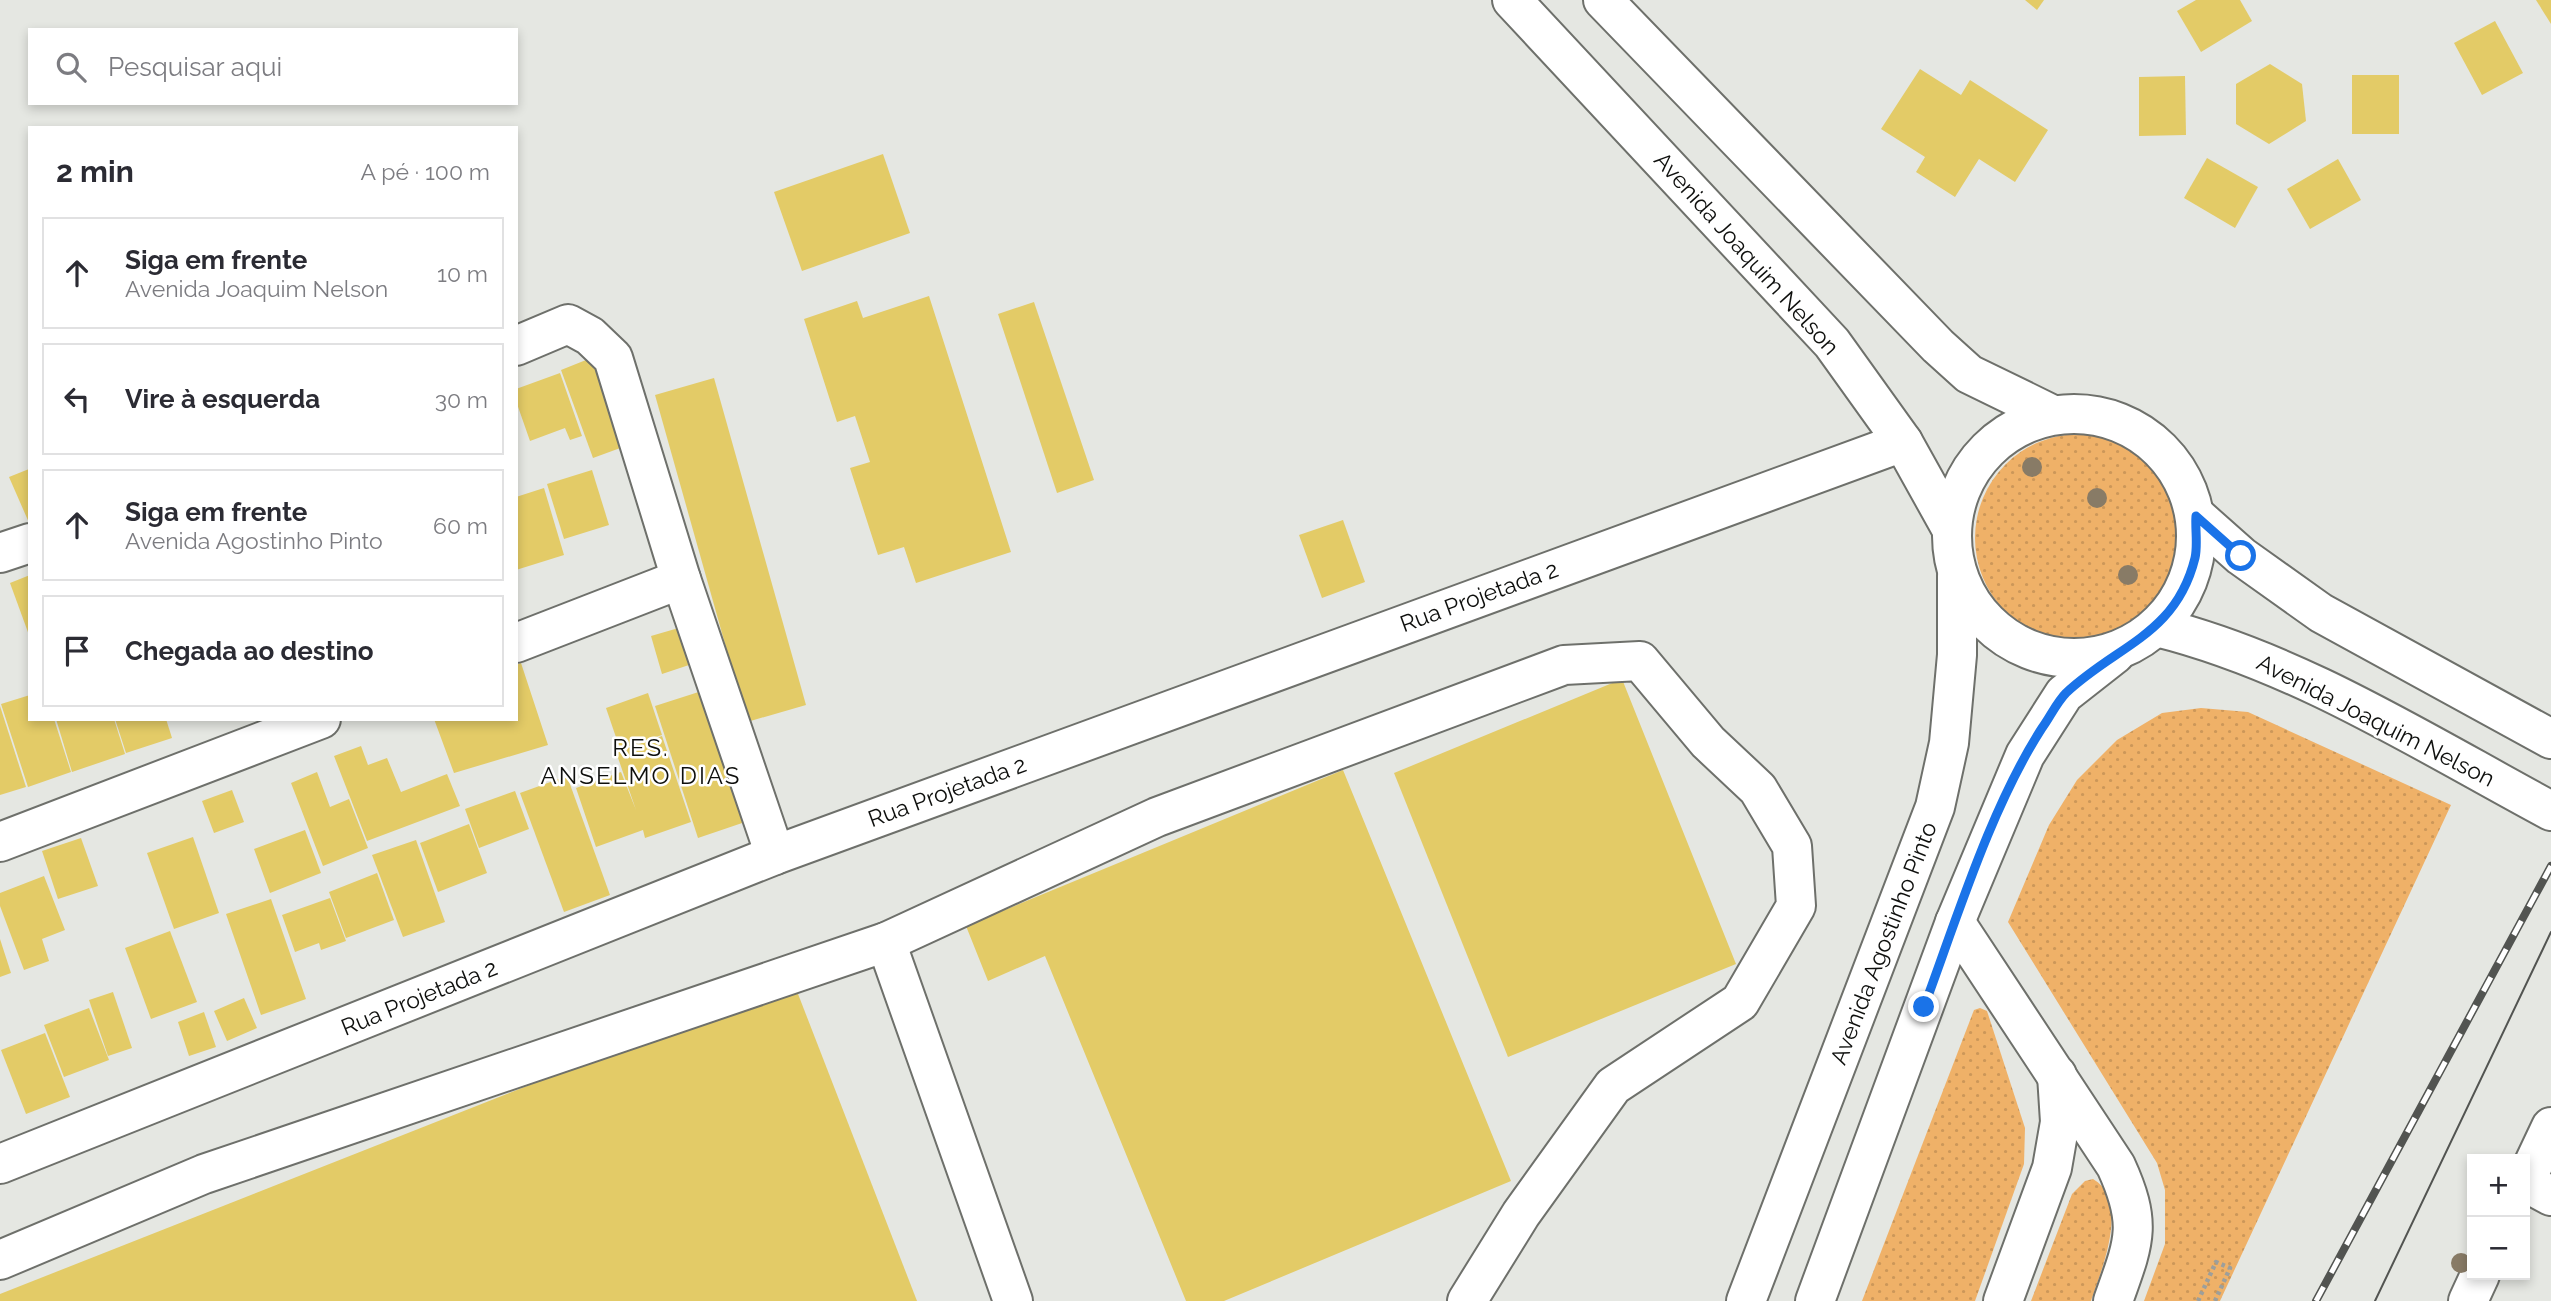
<!DOCTYPE html>
<html lang="pt">
<head>
<meta charset="utf-8">
<style>
	:root { --surface:#fff; --page:#f7f7f7; --text:#2b2b33; --muted:#7c7c81; --line:#e1e1e2 }
	body { margin:0; font-family:Raleway,sans-serif; background:var(--page); color:var(--text) }
	.controls { position:absolute; right:21px; bottom:21px; display:grid; overflow:hidden; border-radius:0px; box-shadow:0 4px 10px #0003 }
	.controls button { width:63px; height:63px; display:grid; place-items:center; padding:0; border:0; border-bottom:2px solid var(--line); background:var(--surface); color:var(--text); font:35px sans-serif }
	.stop { position:absolute; width:21px; height:21px; margin:-16px; border:5px solid #1a73e8; border-radius:50%; background:#fff }
	.stop.end { background:#1a73e8; border-color:#fff; box-shadow:0 2px 7px #0008 }
	.list { margin:0; padding:0; list-style:none }
	h2 { display:flex; justify-content:space-between; align-items:center; height:91px; margin:0; padding:0 28px; font-size:30px }
	h2 small { font-size:23px; font-weight:400; color:var(--muted) }
	.list li { display:grid; grid-template-columns:46px 1fr auto; gap:21px; align-items:center; box-sizing:border-box; height:112px; margin:0 14px 14px; padding:0 14px; border:2px solid var(--line); border-radius:0px }
	.list b { display:block; font-size:26px; white-space:nowrap }
	.list p { margin:0; font-size:23px; white-space:nowrap; color:var(--muted) }
	.list em { font-size:23px; font-style:normal; color:var(--muted) }
	.icon { flex:none; width:38px; height:38px; fill:none; stroke:currentColor; stroke-width:2; stroke-linecap:round; stroke-linejoin:round }
	.map { position:relative; flex:none; width:2551px; height:1301px; overflow:hidden }
	.search { position:absolute; background:var(--surface); box-shadow:0 4px 10px #0003; left:28px; top:28px; width:490px; height:77px; display:flex; align-items:center; gap:18px; box-sizing:border-box; padding:0 24px; border-radius:0px; color:var(--muted); font-size:26px }
	.panel { position:absolute; background:var(--surface); box-shadow:0 4px 10px #0003; left:28px; top:126px; width:490px; height:595px; border-radius:0px }
	.map>svg:first-child { display:block }
	.grass { fill:url(#grass-dots) }
	.building { fill:#e3cb67 }
	.lines { fill:none; stroke-linecap:round; stroke-linejoin:round }
	.minor-casing { stroke:#6e706b; stroke-width:42 }
	.major-casing { stroke:#6e706b; stroke-width:42 }
	.path { stroke:#9d9f9b; stroke-width:4.5; stroke-dasharray:3.5 3.5; stroke-linecap:butt }
	.minor { stroke:#fff; stroke-width:38 }
	.major { stroke:#fff; stroke-width:38 }
	.tram { stroke:#525451; stroke-width:2 }
	.rail-casing { stroke:#525451; stroke-width:8 }
	.rail { stroke:#fff; stroke-width:5; stroke-dasharray:16; stroke-linecap:butt }
	.tree { fill:#887b66 }
	.route { stroke:#1a73e8; stroke-width:9 }
	.labels { text-anchor:middle; dominant-baseline:central; stroke-width:5; stroke-linejoin:round; paint-order:stroke }
	.street-label { font-size:23px; fill:#0e0f0d; stroke:#fff }
	.neighbourhood-label { font-size:24px; letter-spacing:2px; fill:#0e0f0d; stroke:#fff }
</style>
</head>
<body>
<div class="map">
<svg width="2551" height="1301" viewBox="0 0 2551 1301">
	<defs>
		<pattern id="grass-dots" width="8" height="8" patternUnits="userSpaceOnUse" patternTransform="scale(1.75)"><rect width="8" height="8" fill="#efb168"/><path d="M2 2h.1M6 6h.1" fill="none" stroke="#cc9759" stroke-width="1.8" stroke-linecap="round"/></pattern>
	</defs>
	<rect width="100%" height="100%" fill="#e5e7e2"/>
	<!-- grass -->
	<g class="grass">
		<circle cx="2079" cy="538" r="104"/>
		<polygon points="2201,708 2248,712 2451,805 2220,1301 2144,1301 2165,1244 2165,1190 2157,1163 2008,922 2049,825 2077,780 2117,740 2162,713"/>
		<polygon points="1980,1008 1987,1011 2025,1128 2024,1164 1975,1301 1862,1301 1974,1010"/>
		<path d="M2093,1179C2131,1200 2101,1271 2091,1301H2031L2072,1194L2085,1181Z"/>
	</g>
	<!-- building -->
	<g class="building">
		<polygon points="2025,0 2044,0 2037,10"/>
		<polygon points="2196,0 2240,0 2252,21 2201,52 2177,11"/>
		<polygon points="2536,0 2551,0 2551,24"/>
		<polygon points="2495,21 2523,73 2482,95 2454,43"/>
		<polygon points="2270,64 2302,84 2306,121 2269,144 2236,124 2236,84"/>
		<polygon points="1920,69 1961,95 1970,80 2048,130 2015,182 1979,159 1955,197 1916,172 1925,157 1881,129"/>
		<rect x="2352" y="75" width="47" height="59"/>
		<polygon points="2185,76 2186,135 2139,136 2139,77"/>
		<polygon points="883,154 910,233 802,271 774,192"/>
		<polygon points="2207,158 2258,187 2235,228 2184,198"/>
		<polygon points="2338,159 2361,200 2310,229 2287,189"/>
		<polygon points="929,296 1011,552 916,583 904,547 878,555 850,468 870,462 855,416 837,422 804,319 857,301 863,318"/>
		<polygon points="1034,302 1094,480 1057,493 998,314"/>
		<polygon points="591,358 623,447 593,458 561,370"/>
		<polygon points="560,373 582,436 570,440 565,428 530,441 516,401 516,389"/>
		<polygon points="714,378 806,705 747,722 655,395"/>
		<polygon points="29,469 30,472 30,525 9,477"/>
		<polygon points="592,470 609,525 564,539 547,484"/>
		<polygon points="544,488 564,555 516,570 516,497"/>
		<polygon points="1343,520 1365,582 1322,598 1299,535"/>
		<polygon points="30,575 30,635 29,635 10,583"/>
		<polygon points="682,627 692,664 662,674 651,636"/>
		<polygon points="521,663 548,745 454,773 434,719 516,719 516,665"/>
		<polygon points="1622,679 1736,964 1508,1057 1394,773"/>
		<polygon points="708,689 751,820 698,838 655,706"/>
		<polygon points="648,693 662,735 620,749 606,708"/>
		<polygon points="30,695 30,719 54,719 71,772 28,787 1,704"/>
		<polygon points="0,706 26,787 0,795"/>
		<polygon points="56,719 114,719 125,754 72,772"/>
		<polygon points="115,719 166,719 172,738 126,753"/>
		<polygon points="662,736 691,822 645,838 643,830 596,847 576,788 621,772 636,810 616,752"/>
		<polygon points="361,746 368,765 387,758 401,792 447,774 460,806 367,841 334,756"/>
		<polygon points="1343,770 1511,1181 1224,1301 1186,1301 1045,956 988,981 966,926"/>
		<polygon points="317,772 330,807 349,799 368,848 323,866 291,783"/>
		<polygon points="567,776 610,895 564,912 520,793"/>
		<polygon points="232,790 244,822 214,833 202,801"/>
		<polygon points="515,791 529,829 479,848 465,809"/>
		<polygon points="469,824 487,873 438,892 420,843"/>
		<polygon points="305,830 321,873 270,893 254,849"/>
		<polygon points="193,837 219,913 174,929 147,853"/>
		<polygon points="81,838 98,886 58,899 42,851"/>
		<polygon points="416,840 445,922 403,937 372,855"/>
		<polygon points="377,873 394,920 346,938 329,892"/>
		<polygon points="44,876 65,930 42,939 49,961 24,970 0,906 0,893"/>
		<polygon points="330,898 346,941 321,950 319,943 295,952 282,915"/>
		<polygon points="271,899 306,999 261,1015 226,914"/>
		<polygon points="170,931 197,1002 151,1019 125,948"/>
		<polygon points="0,939 11,973 0,977"/>
		<polygon points="793,981 917,1301 0,1301 0,1294"/>
		<polygon points="113,992 132,1048 108,1056 89,1000"/>
		<polygon points="244,998 257,1028 227,1041 214,1011"/>
		<polygon points="89,1008 109,1060 64,1077 44,1025"/>
		<polygon points="204,1012 216,1047 189,1056 178,1022"/>
		<polygon points="45,1033 70,1097 26,1114 1,1050"/>
	</g>
	<g class="lines">
		<!-- minor casing -->
		<g class="minor-casing">
			<g id="minor">
				<polyline points="516,346 568,324 590,336 613,358 681,579 775,855"/>
				<polyline points="0,553 30,543"/>
				<polyline points="516,643 681,579"/>
				<polyline points="0,842 321,719"/>
				<path d="M1955,922L2116,1166C2143,1225 2134,1242 2113,1301"/>
				<polyline points="886,942 1013,1301"/>
				<polyline points="2551,1127 2525,1182 2551,1196"/>
				<polyline points="0,1164 775,855 1903,442"/>
				<polyline points="0,1260 204,1174 886,942 1157,817 1564,665 1640,661 1708,742 1758,789 1792,846 1796,906 1740,1002 1613,1086 1521,1214 1467,1301"/>
				<polyline points="2003,1301 2052,1168 2060,1122 2057,1075"/>
				<polyline points="2468,1301 2480,1275"/>
			</g>
		</g>
		<!-- major casing -->
		<g class="major-casing">
			<g id="major">
				<polyline points="1512,0 1832,343 1903,442 1952,530"/>
				<polyline points="1603,0 1938,346 1969,374 2053,415"/>
				<circle cx="2074" cy="536" r="122"/>
				<polyline points="2196,516 2241,556 2321,613 2551,739"/>
				<path d="M2157,627C2298,662 2424,743 2551,811"/>
				<polyline points="1746,1301 1935,807 1949,743 1957,655 1957,576"/>
				<polyline points="1815,1301 1955,922 2025,755 2064,694 2115,654"/>
			</g>
		</g>
		<!-- path -->
		<polyline class="path" points="2198,1301 2216,1262 2230,1268 2215,1301"/>
		<!-- minor -->
		<use href="#minor" class="minor"/>
		<!-- major -->
		<use href="#major" class="major"/>
		<!-- tram -->
		<polyline class="tram" points="2375,1301 2551,932"/>
		<!-- rail casing -->
		<g class="rail-casing">
			<polyline id="rail" points="2316,1301 2551,866"/>
		</g>
		<!-- rail -->
		<use href="#rail" class="rail"/>
	</g>
	<!-- trees -->
	<g class="tree">
		<circle cx="2032" cy="467" r="10"/>
		<circle cx="2097" cy="498" r="10"/>
		<circle cx="2128" cy="575" r="10"/>
		<circle cx="2461" cy="1263" r="10"/>
	</g>
	<g class="lines">
		<!-- route -->
		<path class="route" d="M1924,1007C1957,918 1991,807 2042,728C2050,717 2057,702 2066,693C2117,645 2176,635 2195,558C2198,545 2195,529 2196,516L2241,556"/>
	</g>
	<g class="labels">
		<!-- street labels -->
		<g class="street-label">
			<text transform="translate(1747 253) rotate(48)">Avenida Joaquim Nelson</text>
			<text transform="translate(1479 596) rotate(-20)">Rua Projetada 2</text>
			<text transform="translate(2376 720) rotate(27)">Avenida Joaquim Nelson</text>
			<text transform="translate(947 791) rotate(-20)">Rua Projetada 2</text>
			<text transform="translate(1883 943) rotate(-69)">Avenida Agostinho Pinto</text>
			<text transform="translate(419 997) rotate(-22)">Rua Projetada 2</text>
		</g>
		<!-- neighbourhood labels -->
		<g class="neighbourhood-label">
			<text x="641" y="747">RES.<tspan x="641" dy="28">ANSELMO DIAS</tspan></text>
		</g>
	</g>
</svg>
<div class="controls">
<button>+</button>
<button>−</button>
</div>
<div class="stop" style="left:2241px;top:556px"></div>
<div class="stop end" style="left:1924px;top:1007px"></div>
<div class="search"><svg class="icon" aria-label="search" viewBox="0 0 24 24"><circle cx="10" cy="10" r="6"/><path d="M15 15l6 6"/></svg>Pesquisar aqui</div>
<section class="panel">
<h2>2 min<small>A pé · 100 m</small></h2>
<ul class="list">
<li><svg class="icon" aria-label="ahead" viewBox="0 0 24 24"><path d="M12 20V5M6 11l6-6 6 6"/></svg><div><b>Siga em frente</b><p>Avenida Joaquim Nelson</p></div><em>10 m</em></li>
<li><svg class="icon" aria-label="left" viewBox="0 0 24 24"><path d="M17 20v-9H6M10 6l-5 5 5 5"/></svg><div><b>Vire à esquerda</b></div><em>30 m</em></li>
<li><svg class="icon" aria-label="ahead" viewBox="0 0 24 24"><path d="M12 20V5M6 11l6-6 6 6"/></svg><div><b>Siga em frente</b><p>Avenida Agostinho Pinto</p></div><em>60 m</em></li>
<li><svg class="icon" aria-label="arrive" viewBox="0 0 24 24"><path d="M6 21V4h12l-3 4 3 4H6"/></svg><div><b>Chegada ao destino</b></div></li>
</ul>
</section>
</div>
</body>
</html>
